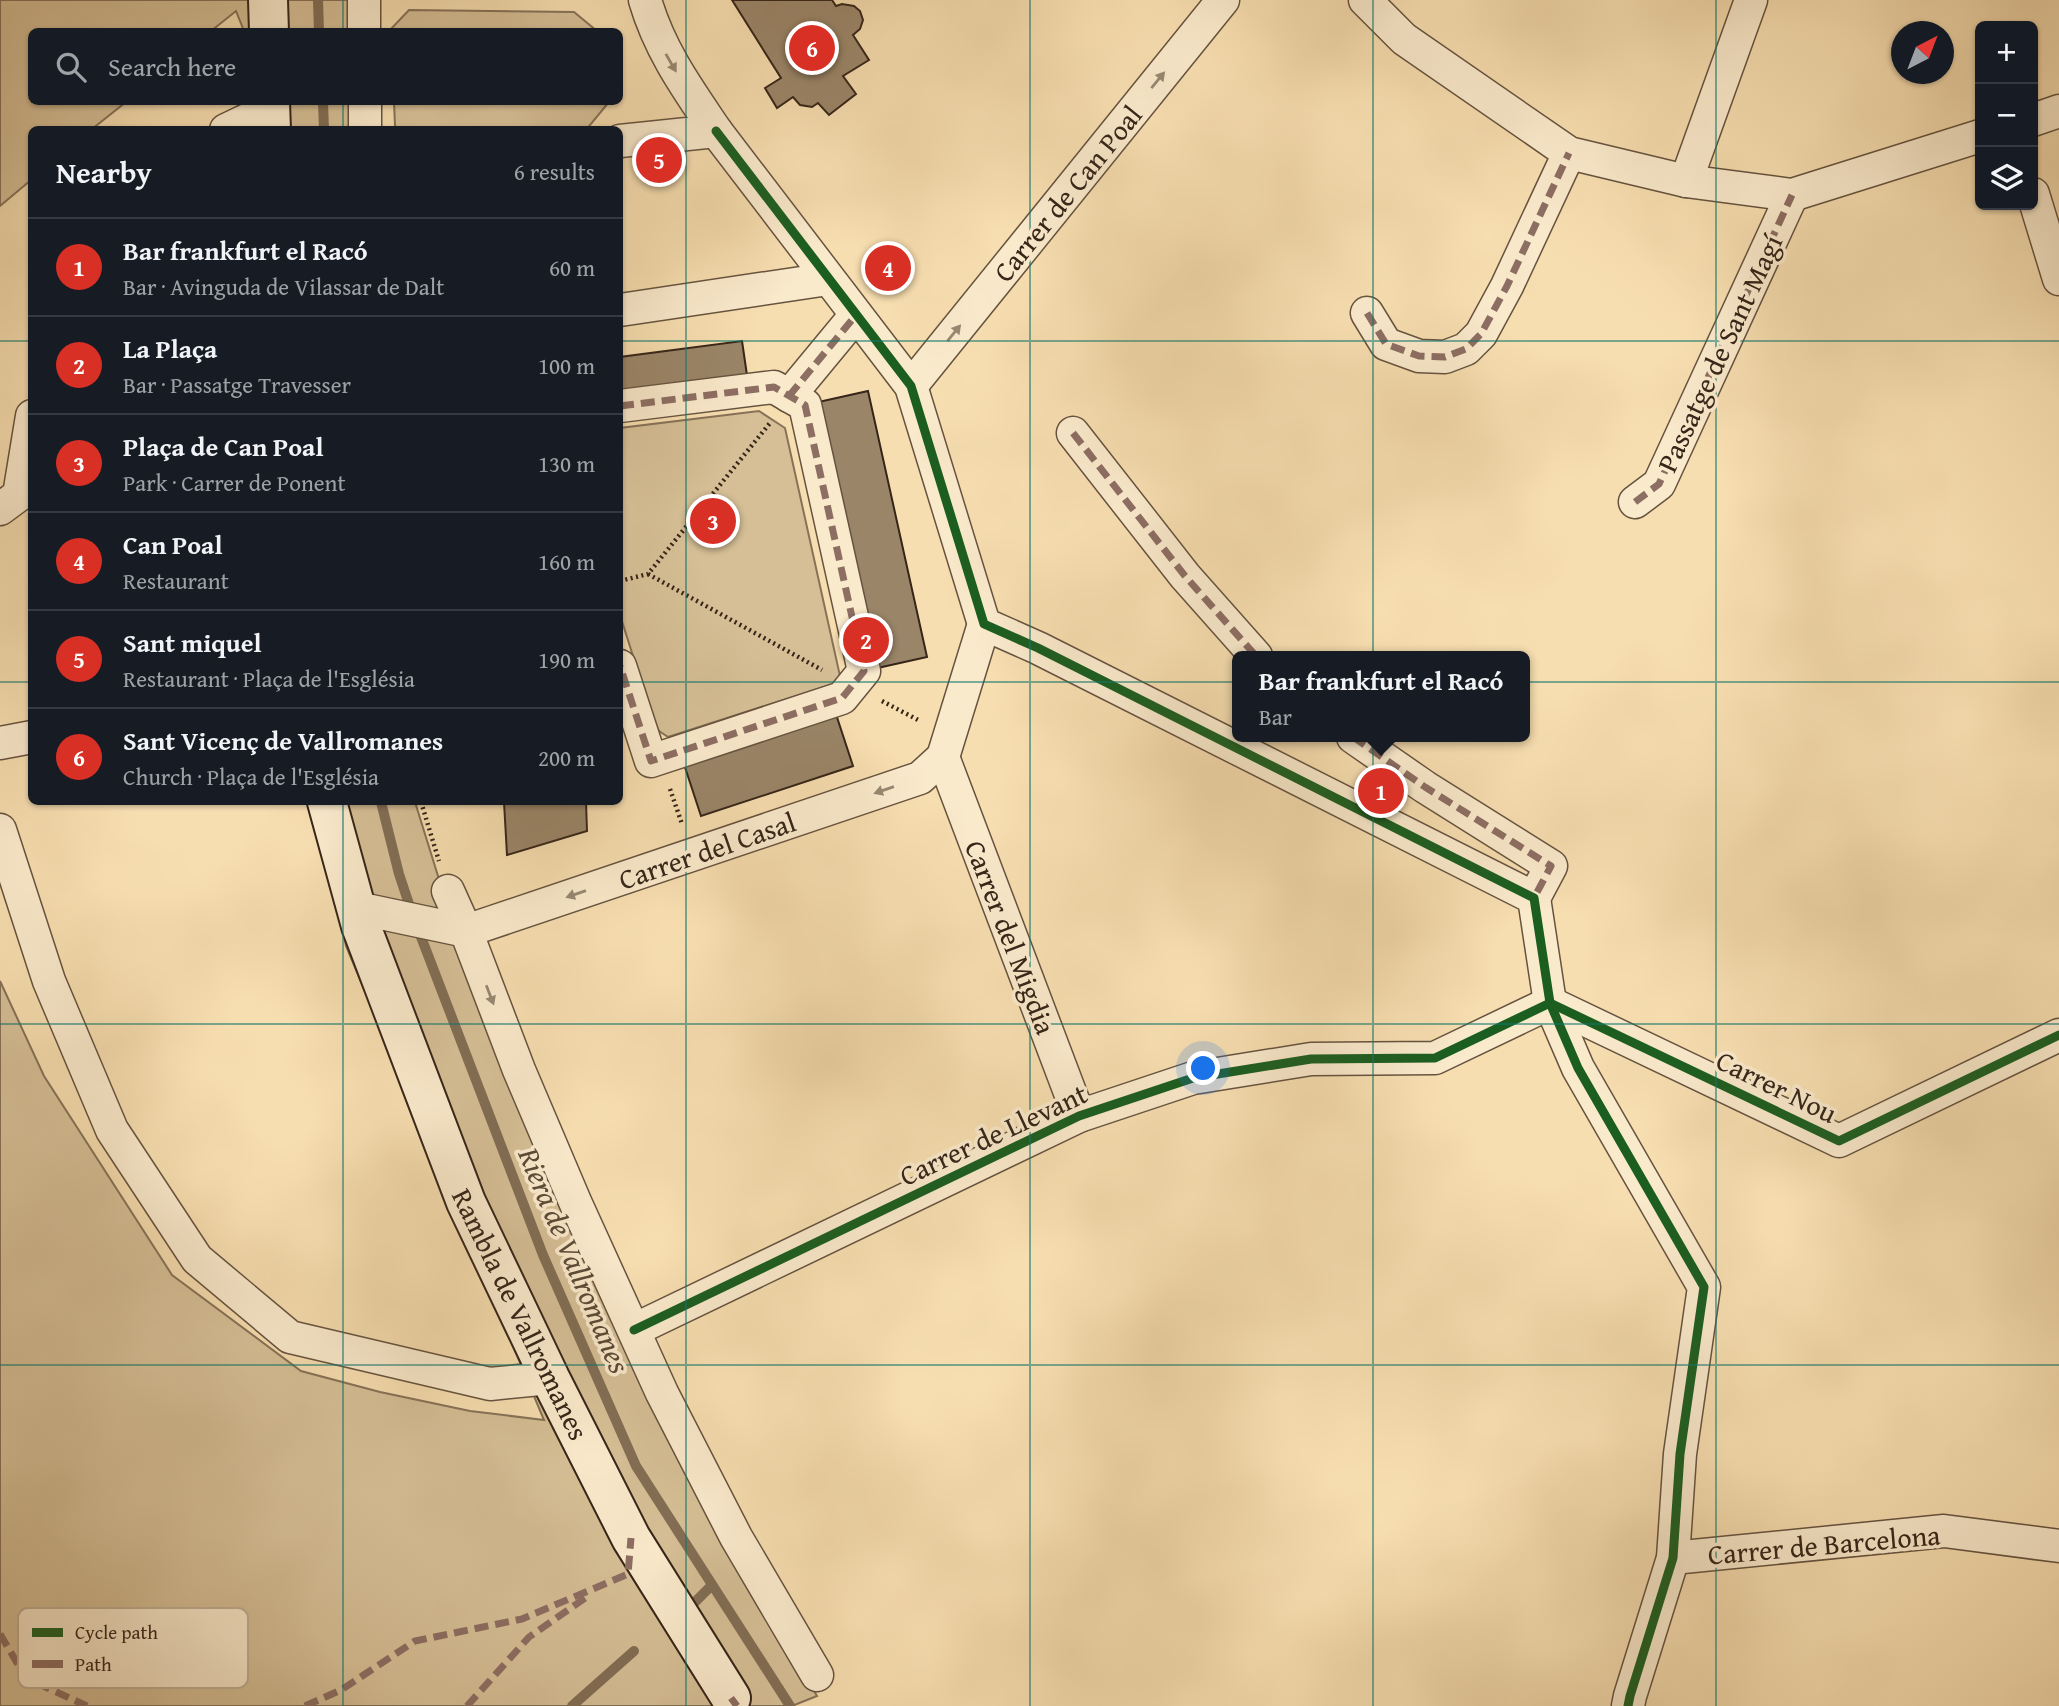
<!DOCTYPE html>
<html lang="en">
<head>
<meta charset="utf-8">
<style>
	:root { --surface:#171b24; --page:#20242c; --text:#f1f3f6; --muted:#9ea1a6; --line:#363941; --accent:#d93025 }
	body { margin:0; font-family:"Gentium Book Plus",serif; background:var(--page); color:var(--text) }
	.controls { position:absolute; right:21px; top:21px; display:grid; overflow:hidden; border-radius:10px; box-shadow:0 2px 5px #0004 }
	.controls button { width:63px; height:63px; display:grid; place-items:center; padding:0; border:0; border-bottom:2px solid var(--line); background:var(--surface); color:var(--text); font:35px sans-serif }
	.compass { position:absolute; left:1891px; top:21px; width:63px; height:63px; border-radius:50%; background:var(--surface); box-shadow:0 2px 5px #0004; rotate:42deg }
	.you { position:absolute; left:1204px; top:1069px; width:24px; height:24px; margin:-18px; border:5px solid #fff; border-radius:50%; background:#1a73e8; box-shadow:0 0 0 10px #1a73e833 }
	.badge { display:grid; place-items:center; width:46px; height:46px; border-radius:50%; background:var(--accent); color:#fff; font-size:23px; font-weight:700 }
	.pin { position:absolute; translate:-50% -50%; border:4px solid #fff; box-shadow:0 2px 7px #0006 }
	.popup { position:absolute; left:1232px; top:651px; width:298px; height:91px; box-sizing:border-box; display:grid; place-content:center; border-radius:10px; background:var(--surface); filter:drop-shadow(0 2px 5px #0005); font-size:23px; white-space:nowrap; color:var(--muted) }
	.popup b { font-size:26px; color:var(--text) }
	.popup::after { content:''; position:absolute; left:50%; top:100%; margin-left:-14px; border:14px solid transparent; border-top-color:var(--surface) }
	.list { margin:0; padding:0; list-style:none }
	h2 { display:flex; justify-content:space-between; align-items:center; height:91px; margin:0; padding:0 28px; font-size:30px }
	h2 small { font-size:23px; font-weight:400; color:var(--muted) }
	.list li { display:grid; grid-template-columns:46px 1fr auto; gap:21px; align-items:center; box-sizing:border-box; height:98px; padding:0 28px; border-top:2px solid var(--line) }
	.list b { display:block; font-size:26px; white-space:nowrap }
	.list p { margin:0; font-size:23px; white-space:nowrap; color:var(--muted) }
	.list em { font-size:23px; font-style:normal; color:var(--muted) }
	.icon { flex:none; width:38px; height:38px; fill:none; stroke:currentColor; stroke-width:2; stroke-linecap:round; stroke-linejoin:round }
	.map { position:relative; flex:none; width:2059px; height:1706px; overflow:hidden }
	.search { position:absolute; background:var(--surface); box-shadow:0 2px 5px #0004; left:28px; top:28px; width:595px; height:77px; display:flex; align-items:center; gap:18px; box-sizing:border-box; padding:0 24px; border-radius:10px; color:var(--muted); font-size:26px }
	.panel { position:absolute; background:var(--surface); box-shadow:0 2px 5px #0004; left:28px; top:126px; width:595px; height:679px; border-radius:10px }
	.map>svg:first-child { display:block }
	.green { fill:#d6bf96; stroke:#867258; stroke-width:2 }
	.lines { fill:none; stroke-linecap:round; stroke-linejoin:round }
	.stream { stroke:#826e55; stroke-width:10 }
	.building { fill:#9a8568; stroke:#362519; stroke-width:2 }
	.street-casing { stroke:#66533f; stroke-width:35 }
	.secondary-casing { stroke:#362519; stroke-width:42 }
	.path { stroke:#362519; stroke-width:4.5; stroke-dasharray:2 3.5; stroke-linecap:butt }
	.street { stroke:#faeacc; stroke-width:32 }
	.secondary { stroke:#faeacc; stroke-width:38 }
	.quiet { stroke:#8d6e63; stroke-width:7; stroke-dasharray:14 7; stroke-linecap:butt }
	.cycleway-casing { stroke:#faeacc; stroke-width:13 }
	.cycleway { stroke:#1b5e20; stroke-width:9 }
	.oneway { fill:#988872 }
	.grid { fill:none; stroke:#0f766e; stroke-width:2; stroke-opacity:0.55 }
	.labels { text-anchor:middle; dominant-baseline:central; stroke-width:7; stroke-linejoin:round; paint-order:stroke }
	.street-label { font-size:28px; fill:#362519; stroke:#faeacc }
	.water-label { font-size:30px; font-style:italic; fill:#5c4a37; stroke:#faeacc }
	.key { fill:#faeacc; stroke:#bfaf96; stroke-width:2 }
	.key-label { font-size:19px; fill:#362519 }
</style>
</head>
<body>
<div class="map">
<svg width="2059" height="1706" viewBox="0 0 2059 1706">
	<rect width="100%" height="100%" fill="#f7deb0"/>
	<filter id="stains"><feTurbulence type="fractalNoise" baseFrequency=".00286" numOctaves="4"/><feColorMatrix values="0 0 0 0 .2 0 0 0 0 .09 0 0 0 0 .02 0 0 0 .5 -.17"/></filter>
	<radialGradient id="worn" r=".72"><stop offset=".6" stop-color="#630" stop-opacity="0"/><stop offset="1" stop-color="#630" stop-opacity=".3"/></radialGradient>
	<!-- green -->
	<g class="green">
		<polygon points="0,0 356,0 357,31 244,31 236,11 211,31 32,32 32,102 126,102 92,129 32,130 31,180 0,206"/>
		<polygon points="409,10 574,12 597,31 389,31"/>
		<polygon points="257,102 358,102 358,129 258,129"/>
		<polygon points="394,102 609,102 586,130 399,129 395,126"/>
		<polygon points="759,411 785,428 840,676 836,683 668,737 659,731 654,722 620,615 620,428"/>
		<polygon points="318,802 415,802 484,1024 687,1472 817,1696 792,1706 0,1706 0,981 44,1076 172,1275 301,1371 380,1392 470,1411 544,1420 346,946"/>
	</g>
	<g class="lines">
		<!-- stream -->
		<g class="stream">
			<polyline points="318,0 319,32"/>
			<polyline points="323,102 324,130"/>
			<polyline points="381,802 399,874 413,916 543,1255 636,1466 790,1706"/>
			<polyline points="694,1603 712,1585"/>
			<polyline points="572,1706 634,1651"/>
		</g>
	</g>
	<!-- building -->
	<g class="building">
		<polygon points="732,0 832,0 836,6 842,4 854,6 860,11 863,20 860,29 853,35 869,60 843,76 856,94 829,115 818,103 812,107 800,105 793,97 777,108 765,88 781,78"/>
		<polygon points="742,341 749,389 620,406 620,357"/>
		<polygon points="868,391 927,657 864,671 805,405"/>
		<polygon points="832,702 853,766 701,816 680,752"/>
		<polygon points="504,802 586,802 587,831 507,855"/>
	</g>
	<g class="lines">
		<!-- street casing -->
		<g class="street-casing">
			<g id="street">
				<polyline points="364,0 364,32"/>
				<polyline points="1365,0 1404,39 1569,153 1686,181 1792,195 1980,136"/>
				<polyline points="365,102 365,130"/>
				<polyline points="2033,120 2059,111"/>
				<polyline points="226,130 270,109"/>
				<polyline points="716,131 911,386 984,624 1038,648 1534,898 1550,1003 1578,1068 1704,1287 1680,1454 1673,1558 1630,1696 1628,1706"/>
				<path d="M620,141L716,131C687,88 660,51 645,0"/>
				<polyline points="1686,181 1751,0"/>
				<polyline points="2033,194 2059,279"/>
				<polyline points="620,310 828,279"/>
				<polyline points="1367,313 1386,344 1419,356 1445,357 1466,349 1481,334 1507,286 1569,153"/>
				<polyline points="911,386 1223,0"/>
				<polyline points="789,396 856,315"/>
				<polyline points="620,406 774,387 805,405 864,671 842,698 651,761 620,666"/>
				<polyline points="1073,433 1185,576 1256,656"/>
				<polyline points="1635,502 1659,484 1792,195"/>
				<polyline points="0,509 19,495 32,416"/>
				<polyline points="1353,737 1425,787 1551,866 1534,898"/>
				<polyline points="0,743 32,737"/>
				<polyline points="943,757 1079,1116"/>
				<polyline points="943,757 984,624"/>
				<polyline points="0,830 49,981 112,1130 197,1259 290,1337 490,1384 550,1378"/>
				<polyline points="448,891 466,931 519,1070 576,1204 662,1393 736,1537 817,1675"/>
				<polyline points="357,908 466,931"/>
				<polyline points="466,931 920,778 943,757"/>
				<polyline points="634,1330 1079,1116 1193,1078 1311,1059 1435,1058 1550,1003 1839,1141 2059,1035"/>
				<polyline points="1673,1558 1944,1531 2059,1546"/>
			</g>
		</g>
		<!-- secondary casing -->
		<g class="secondary-casing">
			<g id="secondary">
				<polyline points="268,0 269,32"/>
				<polyline points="270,102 271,130"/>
				<polyline points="327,802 361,926 466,1202 550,1378 631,1538 731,1698"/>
			</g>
		</g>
		<!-- path -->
		<g class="path">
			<polyline points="648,574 822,670"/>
			<polyline points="620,581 648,574 770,423"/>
			<polyline points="882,701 920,721"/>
			<polyline points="670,789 682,824"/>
			<polyline points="421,802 439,861"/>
		</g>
		<!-- street -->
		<use href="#street" class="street"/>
		<!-- secondary -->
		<use href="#secondary" class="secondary"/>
		<!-- quiet -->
		<g class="quiet">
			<polyline points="1367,313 1386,344 1419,356 1445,357 1466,349 1481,334 1507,286 1569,153"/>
			<polyline points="789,396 856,315"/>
			<polyline points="620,406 774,387 805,405 864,671 842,698 651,761 620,666"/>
			<polyline points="1073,433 1185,576 1256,656"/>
			<polyline points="1635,502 1659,484 1792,195"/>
			<polyline points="1353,737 1425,787 1551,866 1534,898"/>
			<polyline points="0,1634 26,1678 87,1706"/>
			<polyline points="731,1698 737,1706"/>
			<polyline points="305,1706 341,1690 415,1641 522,1619 628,1574 631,1538"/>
			<polyline points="467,1706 529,1637 585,1598"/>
		</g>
		<!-- cycleway casing -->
		<g class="cycleway-casing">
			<g id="cycleway">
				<polyline points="716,131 911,386 984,624 1038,648 1534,898 1550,1003 1578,1068 1704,1287 1680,1454 1673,1558 1630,1696 1628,1706"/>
				<polyline points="634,1330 1079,1116 1193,1078 1311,1059 1435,1058 1550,1003 1839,1141 2059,1035"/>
			</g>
		</g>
		<!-- cycleway -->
		<use href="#cycleway" class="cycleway"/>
	</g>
	<!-- one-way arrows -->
	<defs><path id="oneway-solid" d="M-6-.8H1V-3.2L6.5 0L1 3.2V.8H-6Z" transform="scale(1.75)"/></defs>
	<g class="oneway">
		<use href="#oneway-solid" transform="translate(671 63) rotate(60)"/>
		<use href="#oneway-solid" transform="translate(1158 80) rotate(-51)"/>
		<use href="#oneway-solid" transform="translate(954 333) rotate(-51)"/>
		<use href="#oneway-solid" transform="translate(884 790) rotate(161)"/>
		<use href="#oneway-solid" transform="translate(576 894) rotate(161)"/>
		<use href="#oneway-solid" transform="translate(490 995) rotate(69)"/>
	</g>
	<!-- grid -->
	<path class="grid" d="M343,0V32M686,0V1706M1030,0V1706M1373,0V1706M1716,0V1706M343,102V130M0,341H32M620,341H2059M0,682H32M620,682H2059M343,802V1706M0,1024H2059M0,1365H2059"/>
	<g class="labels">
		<!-- street labels -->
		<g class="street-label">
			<text transform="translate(1067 193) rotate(-51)">Carrer de Can Poal</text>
			<text transform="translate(1719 353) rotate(-65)">Passatge de Sant Magí</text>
			<text transform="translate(707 850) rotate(-19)">Carrer del Casal</text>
			<text transform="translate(1011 937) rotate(69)">Carrer del Migdia</text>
			<text transform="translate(1777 1086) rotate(26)">Carrer Nou</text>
			<text transform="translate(993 1134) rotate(-25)">Carrer de Llevant</text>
			<text transform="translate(521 1314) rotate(64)">Rambla de Vallromanes</text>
			<text transform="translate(1824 1544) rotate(-5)">Carrer de Barcelona</text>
		</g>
		<!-- water labels -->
		<g class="water-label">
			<text transform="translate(575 1260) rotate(67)">Riera de Vallromanes</text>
		</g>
	</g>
	<!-- legend -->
	<rect x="18" y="1608" width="230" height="80" rx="10" class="key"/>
	<rect x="32" y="1628" width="31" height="9" fill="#1b5e20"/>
	<rect x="32" y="1660" width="31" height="8" fill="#8d6e63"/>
	<g class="key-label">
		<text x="75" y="1639">Cycle path</text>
		<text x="75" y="1671">Path</text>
	</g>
	<rect width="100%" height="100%" filter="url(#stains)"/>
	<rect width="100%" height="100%" fill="url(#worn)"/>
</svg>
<div class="controls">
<button>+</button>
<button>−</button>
<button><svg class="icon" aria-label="layers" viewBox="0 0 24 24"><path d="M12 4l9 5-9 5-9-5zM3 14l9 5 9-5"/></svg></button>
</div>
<svg class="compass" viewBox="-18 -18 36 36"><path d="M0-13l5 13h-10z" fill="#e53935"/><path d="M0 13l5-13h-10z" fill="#9ea1a6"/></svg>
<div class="you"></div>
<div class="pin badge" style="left:1381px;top:791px">1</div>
<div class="popup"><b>Bar frankfurt el Racó</b>Bar</div>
<div class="pin badge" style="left:866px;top:640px">2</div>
<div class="pin badge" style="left:713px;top:521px">3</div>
<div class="pin badge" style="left:888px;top:268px">4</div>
<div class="pin badge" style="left:659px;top:160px">5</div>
<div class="pin badge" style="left:812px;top:48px">6</div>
<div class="search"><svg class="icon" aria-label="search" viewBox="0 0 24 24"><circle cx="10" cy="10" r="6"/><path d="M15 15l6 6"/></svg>Search here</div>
<section class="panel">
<h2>Nearby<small>6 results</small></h2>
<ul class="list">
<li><span class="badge">1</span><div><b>Bar frankfurt el Racó</b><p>Bar · Avinguda de Vilassar de Dalt</p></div><em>60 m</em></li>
<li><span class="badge">2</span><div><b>La Plaça</b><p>Bar · Passatge Travesser</p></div><em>100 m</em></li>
<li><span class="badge">3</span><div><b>Plaça de Can Poal</b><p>Park · Carrer de Ponent</p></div><em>130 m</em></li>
<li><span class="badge">4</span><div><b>Can Poal</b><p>Restaurant</p></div><em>160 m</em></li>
<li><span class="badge">5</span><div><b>Sant miquel</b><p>Restaurant · Plaça de l'Església</p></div><em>190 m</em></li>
<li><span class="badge">6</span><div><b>Sant Vicenç de Vallromanes</b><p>Church · Plaça de l'Església</p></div><em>200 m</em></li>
</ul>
</section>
</div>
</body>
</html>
